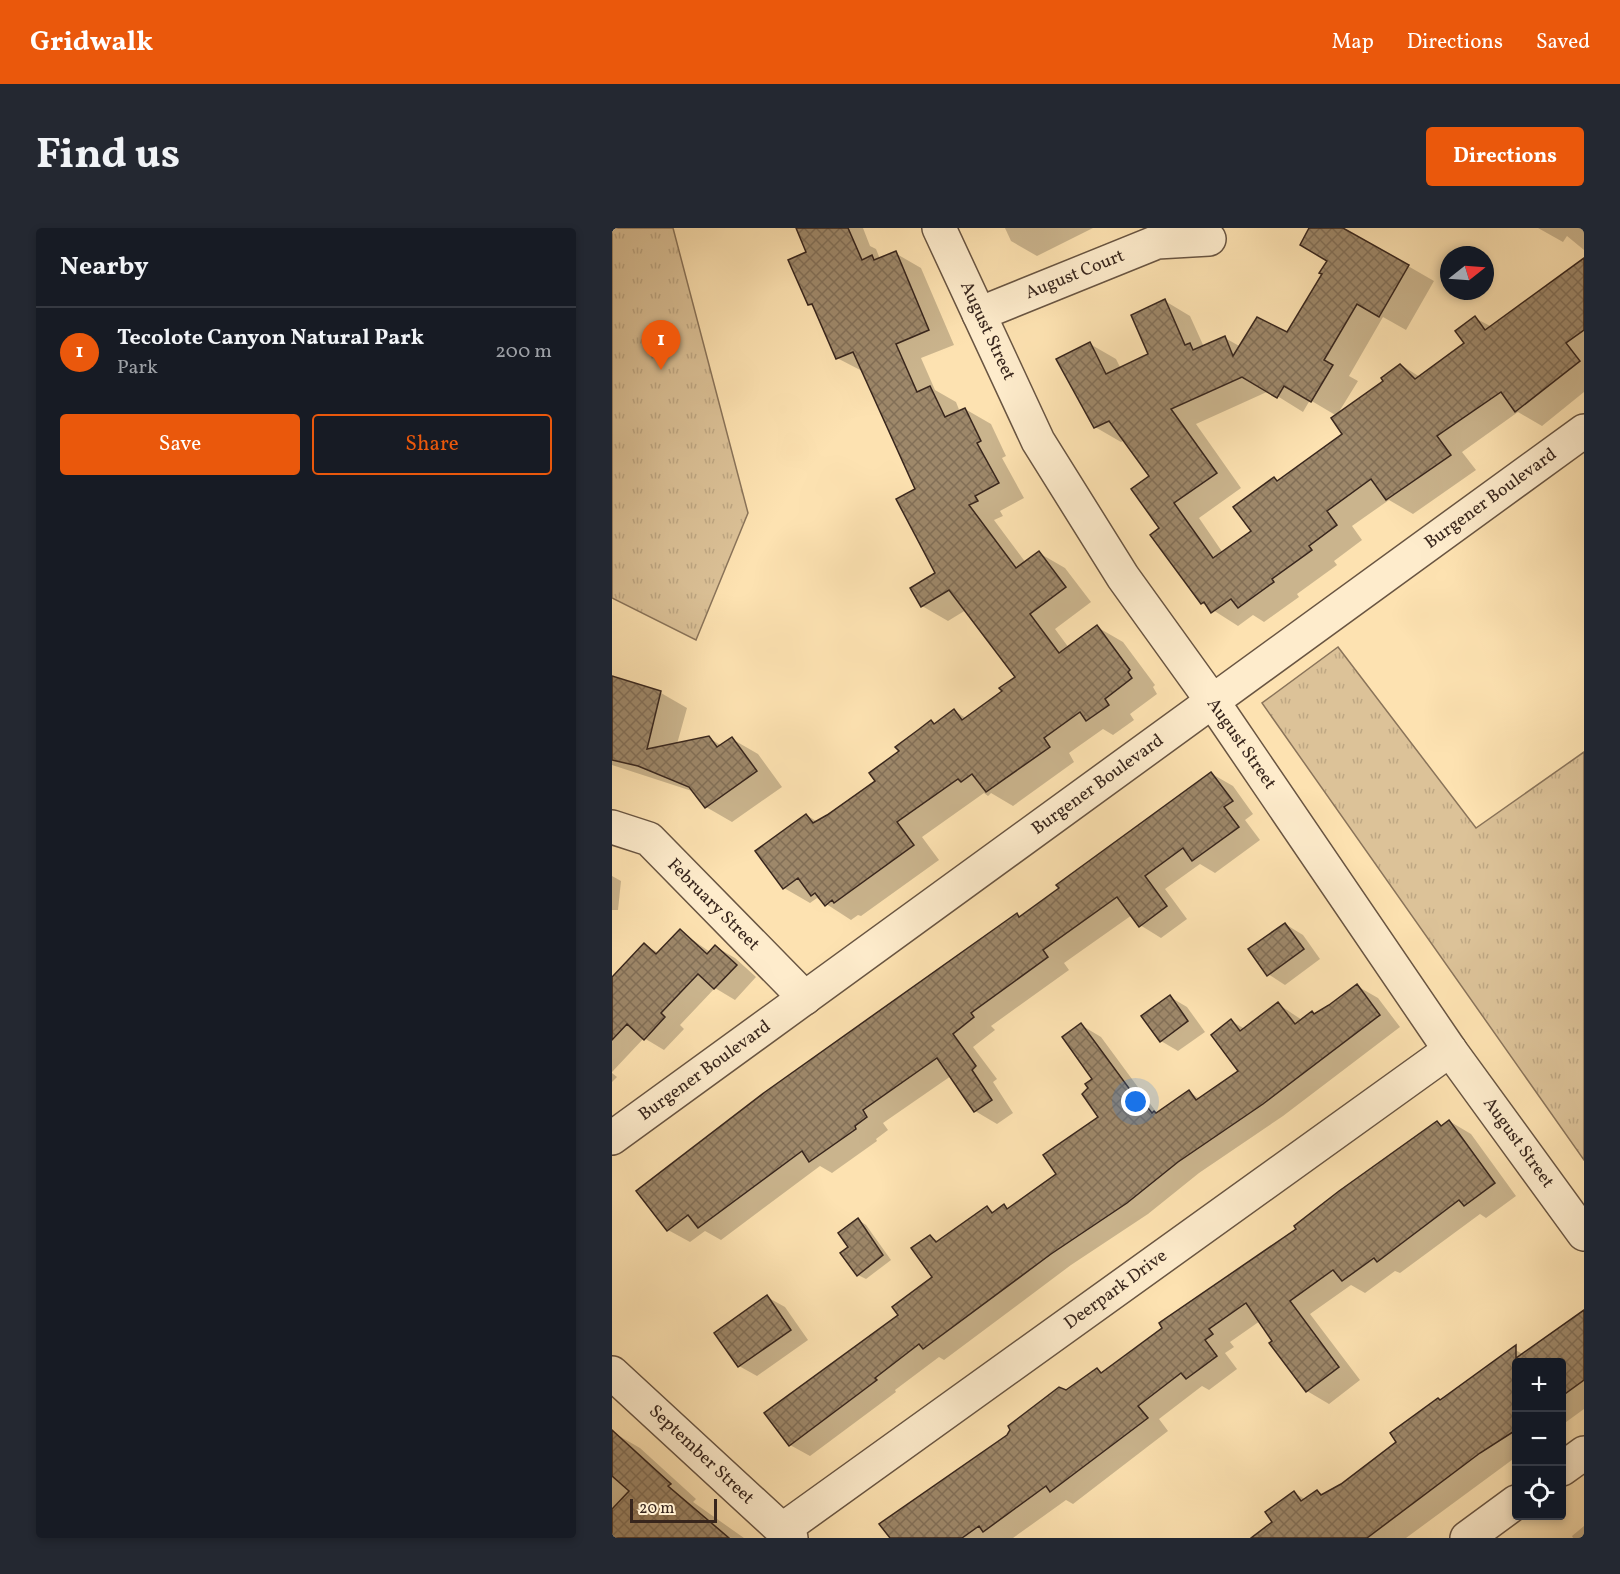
<!DOCTYPE html>
<html lang="en">
<head>
<meta charset="utf-8">
<style>
	:root { --surface:#171b24; --page:#242831; --text:#f1f3f6; --muted:#9ea1a6; --line:#363941; --accent:#ea580c }
	body { margin:0; font-family:Vollkorn,serif; background:var(--page); color:var(--text) }
	.controls { position:absolute; right:18px; bottom:18px; display:grid; overflow:hidden; border-radius:6px; box-shadow:0 3px 9px #0003 }
	.controls button { width:54px; height:54px; display:grid; place-items:center; padding:0; border:0; border-bottom:2px solid var(--line); background:var(--surface); color:var(--text); font:30px sans-serif }
	.compass { position:absolute; left:828px; top:18px; width:54px; height:54px; border-radius:50%; background:var(--surface); box-shadow:0 3px 9px #0003; rotate:73deg }
	.scale { position:absolute; left:18px; bottom:15px; width:87px; box-sizing:border-box; padding-left:6px; border:3px solid #38261d; border-top:0; font-size:16px; line-height:21px; white-space:nowrap; color:#38261d; -webkit-text-stroke:4px #feeccc; paint-order:stroke }
	.you { position:absolute; left:524px; top:874px; width:21px; height:21px; margin:-15px; border:4px solid #fff; border-radius:50%; background:#1a73e8; box-shadow:0 0 0 9px #1a73e833 }
	.badge { display:grid; place-items:center; width:39px; height:39px; border-radius:50%; background:var(--accent); color:#fff; font-size:20px; font-weight:700 }
	.pin { position:absolute; translate:-50% -50px; filter:drop-shadow(0 2px 3px #0008) }
	.pin::after { content:''; position:absolute; top:32px; width:21px; height:18px; background:inherit; clip-path:polygon(0 0,100% 0,50% 100%) }
	.list { margin:0; padding:0; list-style:none }
	h2 { display:flex; justify-content:space-between; align-items:center; height:78px; margin:0; padding:0 24px; font-size:26px }
	h2 small { font-size:20px; font-weight:400; color:var(--muted) }
	.list li { display:grid; grid-template-columns:39px 1fr auto; gap:18px; align-items:center; box-sizing:border-box; height:90px; padding:0 24px; border-top:2px solid var(--line) }
	.list b { display:block; font-size:22px; white-space:nowrap }
	.list p { margin:0; font-size:20px; white-space:nowrap; color:var(--muted) }
	.list em { font-size:20px; font-style:normal; color:var(--muted) }
	.actions { display:flex; gap:12px; padding:18px 24px }
	.actions a { flex:1; padding:14px 0; border:2px solid var(--accent); border-radius:6px; text-align:center; font-size:21px; color:var(--accent) }
	.actions .main { background:var(--accent); color:#fff }
	.icon { flex:none; width:33px; height:33px; fill:none; stroke:currentColor; stroke-width:2; stroke-linecap:round; stroke-linejoin:round }
	.map { position:relative; flex:none; width:972px; height:1310px; overflow:hidden; border-radius:6px }
	header { display:flex; align-items:center; gap:36px; box-sizing:border-box; height:84px; padding:0 30px; background:var(--accent); color:#fff }
	header strong { font-size:28px }
	nav { display:flex; gap:33px; margin-inline-start:auto; font-size:21px }
	.intro { display:flex; align-items:center; justify-content:space-between; box-sizing:border-box; height:144px; padding:0 36px }
	h1 { margin:0; font-size:42px }
	.button { padding:15px 27px; border-radius:6px; background:var(--accent); color:#fff; font-size:21px; font-weight:700 }
	main { display:flex; gap:36px; padding:0 36px }
	aside { flex:1; background:var(--surface); border-radius:6px; box-shadow:0 3px 9px #0003 }
	.map>svg:first-child { display:block }
	.park { fill:url(#park-tufts); stroke:#8a745a; stroke-width:1.5 }
	.shadow { fill:#0003; fill-rule:evenodd }
	.building { fill:url(#building-cross-hatch); stroke:#38261d; stroke-width:1.5 }
	.lines { fill:none; stroke-linecap:round; stroke-linejoin:round }
	.minor-casing { stroke:#695542; stroke-width:36 }
	.minor { stroke:#feeccc; stroke-width:33 }
	.labels { text-anchor:middle; dominant-baseline:central; stroke-width:4.5; stroke-linejoin:round; paint-order:stroke }
	.street-label { font-size:18px; fill:#38261d; stroke:#feeccc }
</style>
</head>
<body>
<header>
<strong>Gridwalk</strong>
<nav><a>Map</a><a>Directions</a><a>Saved</a></nav>
</header>
<div class="intro"><h1>Find us</h1><a class="button">Directions</a></div>
<main>
<aside>
<h2>Nearby<small></small></h2>
<ul class="list">
<li><span class="badge">1</span><div><b>Tecolote Canyon Natural Park</b><p>Park</p></div><em>200 m</em></li>
</ul>
<div class="actions"><a class="main">Save</a><a>Share</a></div>
</aside>
<div class="map">
<svg width="972" height="1310" viewBox="0 0 972 1310">
	<defs>
		<pattern id="park-tufts" width="24" height="20" patternUnits="userSpaceOnUse" patternTransform="scale(1.5)"><rect width="24" height="20" fill="#dcc298"/><path d="M3 7l-1-3M5 7V3M7 7l1-3M15 17l-1-3M17 17v-4M19 17l1-3" fill="none" stroke="#bea783"/></pattern>
		<pattern id="building-cross-hatch" width="8" height="8" patternUnits="userSpaceOnUse" patternTransform="scale(1.5)"><rect width="8" height="8" fill="#9e886a"/><path d="M0 0l8 8M0 8l8-8" fill="none" stroke="#826f57"/></pattern>
	</defs>
	<rect width="100%" height="100%" fill="#fde2b1"/>
	<filter id="stains"><feTurbulence type="fractalNoise" baseFrequency=".00333" numOctaves="4"/><feColorMatrix values="0 0 0 0 .2 0 0 0 0 .09 0 0 0 0 .02 0 0 0 .5 -.17"/></filter>
	<radialGradient id="worn" r=".72"><stop offset=".6" stop-color="#630" stop-opacity="0"/><stop offset="1" stop-color="#630" stop-opacity=".3"/></radialGradient>
	<!-- park -->
	<g class="park">
		<polygon points="0,0 61,0 136,285 84,412 0,370"/>
		<polygon points="726,419 864,600 972,524 972,932 650,475"/>
	</g>
	<!-- shadow -->
	<g class="shadow">
		<polygon points="186,0 251,0 258,18 264,21 268,31 283,25 309,40 342,117 309,130 323,162 344,174 348,184 353,181 379,196 394,228 390,230 412,270 388,283 391,288 382,292 414,335 427,325 453,340 479,374 443,401 457,420 485,399 511,414 543,457 541,459 545,466 518,486 522,492 501,507 491,501 457,525 462,534 401,578 379,565 376,568 372,565 310,609 327,632 249,688 246,687 239,692 205,670 198,675 172,660 194,587 206,594 265,553 319,494 324,497 342,483 354,490 392,464 406,449 354,382 336,393 310,378 325,346 305,262 252,144 225,130 203,80 197,76 196,25"/>
		<polygon points="393,0 481,0 425,28 399,13"/>
		<path d="M699,0H730L822,53L794,102L771,89L737,148L746,153L725,187L773,153L789,137L808,149L854,115L863,90L880,99L972,32V164L930,198L906,184L850,224L864,242L801,286L777,272L740,298L750,312L722,333L725,337L685,366L687,369L652,394L641,387L626,398L590,375L549,301L539,248L513,212L509,214L483,199L478,116L504,131L509,141L538,127L553,73L578,88L592,119L613,110L629,119L676,106L712,46L717,32ZM657,163L691,184L698,172L725,188L732,207L666,253L662,251L641,304L611,325L587,290L629,260L584,196Z"/>
		<polygon points="926,0 972,0 972,22 955,8 951,14"/>
		<polygon points="0,450 49,465 75,480 65,516 97,510 110,518 120,511 146,526 170,559 120,594 94,579 83,564 0,537"/>
		<polygon points="600,546 621,558 641,586 633,592 648,612 603,645 588,636 553,661 575,691 549,710 528,697 520,687 452,735 457,742 379,798 383,802 361,819 385,851 381,854 401,885 385,896 363,883 339,848 271,895 276,902 264,911 265,913 220,945 208,938 109,1012 93,1003 78,1014 56,1002 405,687 409,689"/>
		<polygon points="0,648 9,653 6,682 0,682"/>
		<polygon points="673,696 691,707 708,731 673,757 656,746"/>
		<polygon points="68,703 98,724 104,719 123,730 144,749 123,772 103,760 68,797 72,801 52,822 32,810 0,844 0,751 32,717 47,725"/>
		<polygon points="745,758 766,770 788,799 671,888 587,945 536,986 459,1037 332,1132 327,1129 283,1162 284,1164 198,1228 178,1217 323,1049 318,1008 327,1014 375,980 383,985 392,978 397,981 447,946 488,889 469,797 489,809 545,885 577,864 588,871 628,843 619,793 633,801 666,776 690,792 700,785 704,787"/>
		<polygon points="558,769 575,779 593,804 566,823 549,813"/>
		<polygon points="0,845 5,849 0,854"/>
		<polygon points="837,893 859,906 904,968 874,990 868,986 788,1045 783,1043 753,1065 739,1057 698,1086 748,1152 717,1176 695,1163 659,1115 662,1113 648,1093 618,1114 622,1119 613,1125 625,1141 597,1162 590,1158 547,1191 556,1203 461,1276 454,1272 401,1310 279,1310 396,1208 454,1164 485,1142 492,1145 825,894 831,898"/>
		<polygon points="246,992 254,997 279,1032 254,1051 246,1047 238,1019"/>
		<polygon points="155,1069 173,1079 196,1112 145,1148 127,1138 104,1105"/>
		<polygon points="972,1084 972,1181 950,1197 950,1134 904,1134 904,1229 794,1310 658,1310 662,1294 682,1265 693,1271 705,1263 712,1267 730,1257 786,1215 830,1173 902,1121 912,1127"/>
		<polygon points="2,1205 28,1220 84,1271 81,1274 132,1310 0,1310 0,1208"/>
		<polygon points="972,1298 972,1310 961,1310 960,1308"/>
	</g>
	<!-- building -->
	<g class="building">
		<polygon points="184,0 236,0 250,32 260,27 262,32 284,23 317,102 284,116 305,164 318,158 333,189 353,180 369,213 365,215 387,255 363,268 366,273 357,277 404,340 427,323 454,359 418,386 447,425 485,397 518,442 516,444 520,450 493,471 497,477 474,493 468,484 432,510 438,519 374,564 360,546 349,554 346,551 285,594 302,617 222,675 220,672 213,678 203,665 199,668 186,650 171,661 143,623 194,586 201,595 215,587 263,553 257,545 287,523 283,519 306,502 319,492 322,496 342,481 350,492 390,463 387,460 403,449 337,362 309,379 298,360 323,345 284,271 303,261 241,124 224,131 200,76 196,77 176,32 194,24"/>
		<polygon points="697,0 731,0 797,37 767,89 745,76 712,132 721,137 699,174 672,158 665,170 630,149 559,181 605,245 562,275 601,330 639,303 621,279 662,249 665,253 730,206 719,190 771,153 769,150 788,136 803,151 852,115 843,103 863,88 873,102 972,30 972,102 954,115 968,133 903,184 889,164 825,208 839,227 774,272 759,251 715,283 725,297 697,318 700,322 660,351 662,354 626,380 619,371 599,385 592,374 589,376 538,307 547,300 519,261 537,248 497,193 482,200 444,131 478,114 494,146 536,126 519,87 553,71 573,117 578,115 581,122 613,108 621,128 645,89 675,104 710,46 707,45 715,33 688,17"/>
		<polygon points="0,448 49,463 35,521 97,508 105,519 120,509 145,543 93,580 77,559 26,538 0,532"/>
		<polygon points="599,544 621,573 612,579 627,599 580,633 571,620 533,648 555,678 527,699 505,669 431,722 436,729 359,785 362,789 341,806 364,838 360,842 380,872 362,884 325,830 251,882 255,889 243,898 244,901 197,934 190,923 86,1000 76,987 55,1003 24,963 153,864 405,685 407,689 447,660 444,657"/>
		<polygon points="673,695 692,721 655,748 636,721"/>
		<polygon points="68,701 95,726 103,717 125,737 102,761 86,746 49,785 53,789 32,812 15,796 0,812 0,749 32,715 44,726"/>
		<polygon points="745,756 768,787 651,876 566,934 515,975 439,1026 311,1121 307,1116 263,1150 265,1152 177,1218 152,1185 286,1087 280,1079 320,1049 299,1020 318,1007 324,1014 375,978 380,985 392,976 395,981 444,946 431,927 486,889 470,866 476,860 473,856 480,851 450,809 469,795 530,878 533,876 540,885 542,883 544,885 577,862 584,872 626,843 599,807 619,791 628,803 666,774 683,796 700,783 702,786 717,777"/>
		<polygon points="558,767 576,793 548,814 529,788"/>
		<polygon points="837,892 883,955 852,978 847,972 765,1034 762,1030 730,1053 721,1042 678,1073 727,1139 694,1164 657,1115 660,1113 634,1075 597,1101 601,1106 593,1112 605,1128 574,1151 569,1145 526,1178 536,1190 438,1264 434,1258 371,1304 367,1298 350,1310 278,1310 267,1296 395,1207 398,1202 396,1198 447,1159 454,1162 485,1140 489,1145 550,1100 547,1095 684,1001 682,998 727,963 825,893 829,898"/>
		<polygon points="246,990 271,1027 245,1048 228,1025 236,1019 226,1005"/>
		<polygon points="155,1067 179,1102 126,1139 102,1105"/>
		<polygon points="972,1082 972,1152 950,1168 950,1134 904,1134 904,1202 868,1225 755,1310 639,1310 660,1294 653,1284 682,1263 689,1273 705,1262 709,1267 729,1256 784,1214 778,1205 826,1170 828,1172 904,1117 904,1130"/>
		<polygon points="0,1202 59,1256 56,1258 117,1310 0,1310 0,1281 17,1263 0,1248"/>
	</g>
	<g class="lines">
		<!-- minor casing -->
		<g class="minor-casing">
			<g id="minor">
				<polyline points="327,0 426,213 511,349 601,474 838,822 972,1006"/>
				<polyline points="367,86 545,14 597,11"/>
				<polyline points="0,599 37,611 193,770"/>
				<polyline points="0,910 972,203"/>
				<polyline points="0,1145 179,1310"/>
				<polyline points="950,1241 972,1225"/>
				<polyline points="170,1302 838,822"/>
				<polyline points="855,1310 904,1274"/>
			</g>
		</g>
		<!-- minor -->
		<use href="#minor" class="minor"/>
	</g>
	<g class="labels">
		<!-- street labels -->
		<g class="street-label">
			<text transform="translate(463 47) rotate(-22)">August Court</text>
			<text transform="translate(375 103) rotate(65)">August Street</text>
			<text transform="translate(879 271) rotate(-36)">Burgener Boulevard</text>
			<text transform="translate(629 516) rotate(55)">August Street</text>
			<text transform="translate(486 557) rotate(-36)">Burgener Boulevard</text>
			<text transform="translate(101 677) rotate(45)">February Street</text>
			<text transform="translate(93 843) rotate(-36)">Burgener Boulevard</text>
			<text transform="translate(906 915) rotate(54)">August Street</text>
			<text transform="translate(504 1062) rotate(-36)">Deerpark Drive</text>
			<text transform="translate(89 1227) rotate(43)">September Street</text>
		</g>
	</g>
	<rect width="100%" height="100%" filter="url(#stains)"/>
	<rect width="100%" height="100%" fill="url(#worn)"/>
</svg>
<div class="controls">
<button>+</button>
<button>−</button>
<button><svg class="icon" aria-label="locate" viewBox="0 0 24 24"><circle cx="12" cy="12" r="6"/><path d="M12 2v4M12 18v4M2 12h4M18 12h4"/></svg></button>
</div>
<svg class="compass" viewBox="-18 -18 36 36"><path d="M0-13l5 13h-10z" fill="#e53935"/><path d="M0 13l5-13h-10z" fill="#9ea1a6"/></svg>
<div class="scale">20 m</div>
<div class="you"></div>
<div class="pin badge" style="left:49px;top:142px">1</div>
</div>
</main>
</body>
</html>
